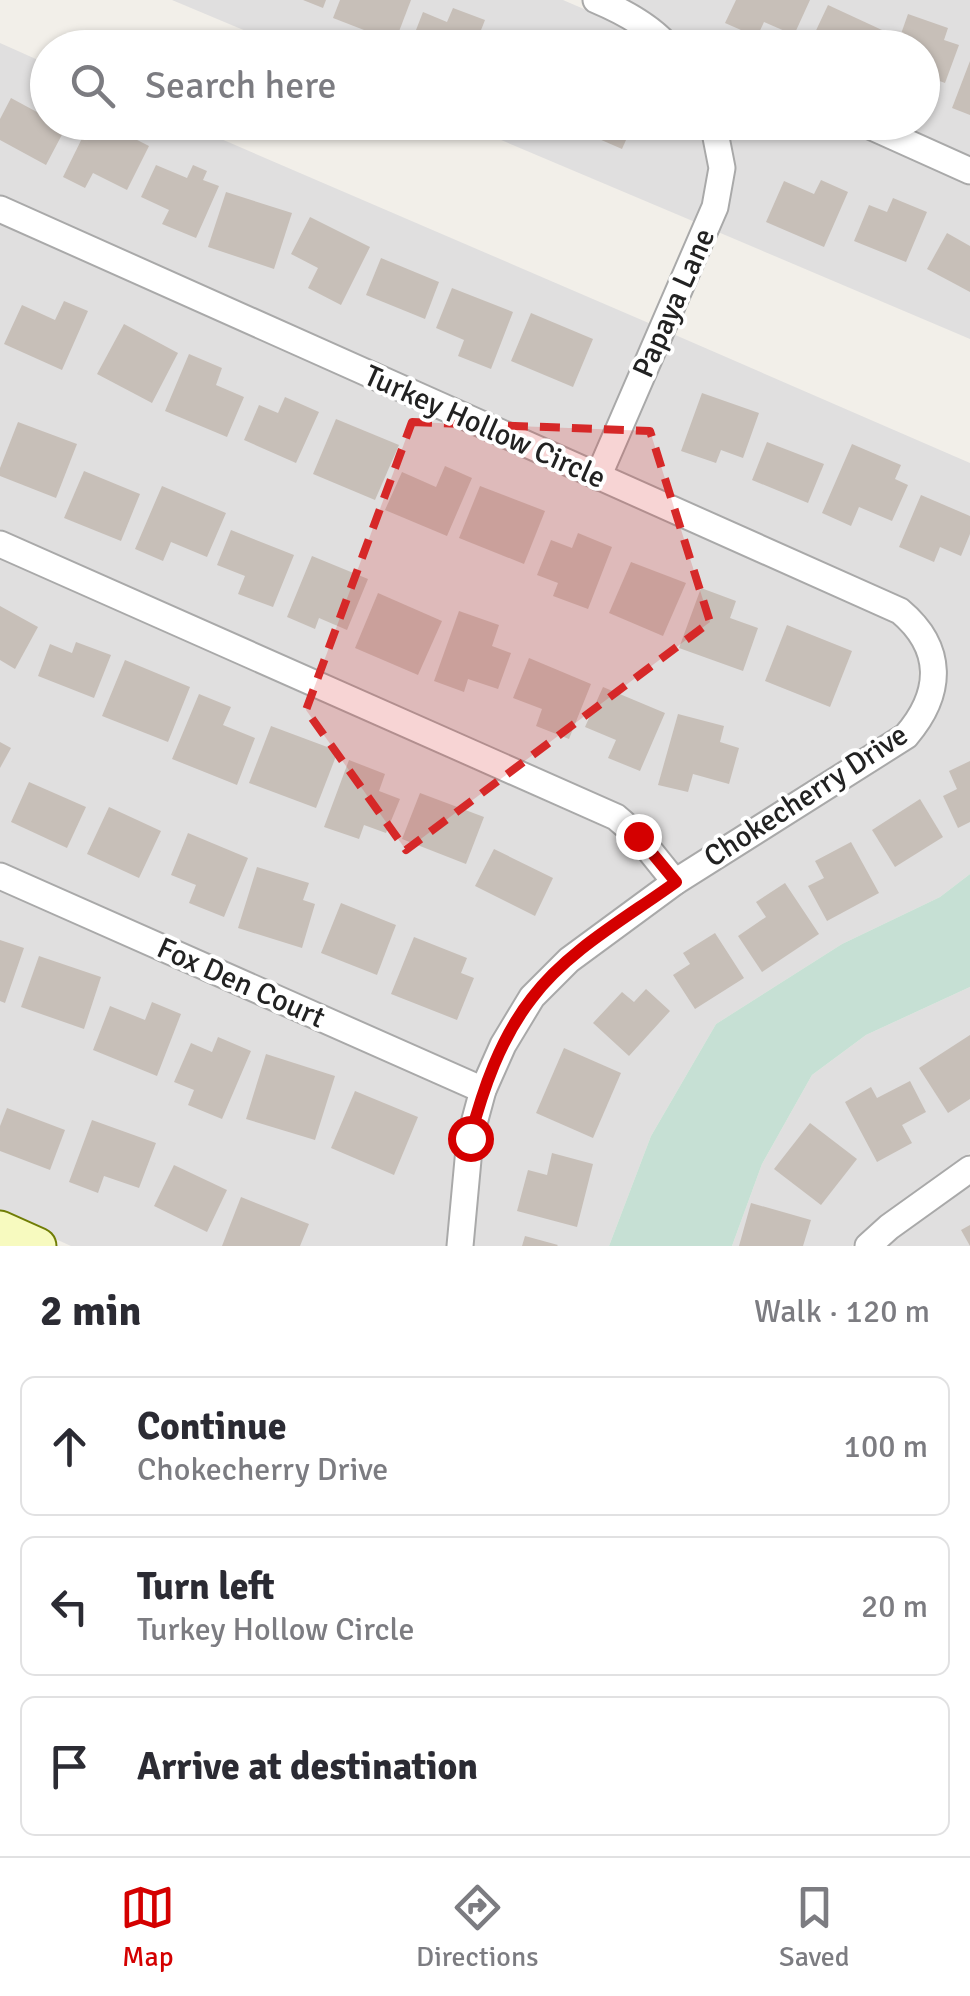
<!DOCTYPE html>
<html lang="en">
<head>
<meta charset="utf-8">
<style>
	:root { --surface:#fff; --page:#f7f7f7; --text:#2b2b33; --muted:#7c7c81; --line:#e1e1e2; --accent:#d40000 }
	body { margin:0; font-family:Signika,sans-serif; background:var(--page); color:var(--text) }
	.stop { position:absolute; width:30px; height:30px; margin:-22px; border:8px solid #d40000; border-radius:50%; background:#fff }
	.stop.end { background:#d40000; border-color:#fff; box-shadow:0 2px 10px #0008 }
	.list { margin:0; padding:0; list-style:none }
	h2 { display:flex; justify-content:space-between; align-items:center; height:130px; margin:0; padding:0 40px; font-size:42px }
	h2 small { font-size:32px; font-weight:400; color:var(--muted) }
	.list li { display:grid; grid-template-columns:65px 1fr auto; gap:30px; align-items:center; box-sizing:border-box; height:140px; margin:0 20px 20px; padding:0 20px; border:2px solid var(--line); border-radius:15px }
	.list b { display:block; font-size:38px; white-space:nowrap }
	.list p { margin:0; font-size:32px; white-space:nowrap; color:var(--muted) }
	.list em { font-size:32px; font-style:normal; color:var(--muted) }
	.icon { flex:none; width:55px; height:55px; fill:none; stroke:currentColor; stroke-width:2; stroke-linecap:round; stroke-linejoin:round }
	.map { position:relative; flex:none; width:970px; height:1246px; overflow:hidden }
	.search { position:absolute; background:var(--surface); box-shadow:0 2px 8px #0004; left:30px; right:30px; top:30px; height:110px; display:flex; align-items:center; gap:25px; box-sizing:border-box; padding:0 35px; border-radius:55px; color:var(--muted); font-size:38px }
	.sheet { height:610px; background:var(--surface) }
	nav { display:flex; justify-content:space-around; align-items:center; box-sizing:border-box; height:140px; border-top:2px solid var(--line); background:var(--surface); font-size:28px; color:var(--muted) }
	nav a { display:grid; justify-items:center; gap:5px }
	nav .on { color:var(--accent) }
	.map>svg:first-child { display:block }
	.residential { fill:#e0dfdf }
	.wetland { fill:#c6e0d4 }
	.building { fill:#c7bfb8 }
	.lines { fill:none; stroke-linecap:round; stroke-linejoin:round }
	.street-casing { stroke:#a9a9a9; stroke-width:29 }
	.secondary-casing { stroke:#707d05; stroke-width:39 }
	.street { stroke:#fff; stroke-width:25 }
	.secondary { stroke:#f7fabf; stroke-width:35 }
	.route { stroke:#d40000; stroke-width:12 }
	.marked { fill:#d62828; fill-opacity:0.2; stroke:#d62828; stroke-width:8; stroke-dasharray:20 12; stroke-linejoin:round }
	.labels { text-anchor:middle; dominant-baseline:central; stroke-width:8; stroke-linejoin:round; paint-order:stroke }
	.street-label { font-size:30px; fill:#222; stroke:#fff }
</style>
</head>
<body>
<div class="map">
<svg width="970" height="1246" viewBox="0 0 970 1246">
	<rect width="100%" height="100%" fill="#f2efe9"/>
	<!-- residential -->
	<g class="residential">
		<polygon points="172,0 563,0 614,22 651,47 284,47"/>
		<polygon points="628,0 970,0 970,156 894,123 922,122 922,48 686,47 670,28"/>
		<polygon points="0,43 47,64 48,122 184,123 651,324 592,460 0,195"/>
		<polygon points="461,123 700,123 710,168 704,203 695,222"/>
		<polygon points="808,124 844,129 970,186 970,339 718,232 728,210 734,170 729,136"/>
		<polygon points="0,224 894,623 909,636 919,651 918,693 907,715 898,725 678,865 647,827 620,805 0,529"/>
		<polygon points="673,334 970,463 970,874 940,897 842,944 716,1024 651,1136 609,1246 472,1246 482,1141 494,1095 514,1052 541,1006 577,971 683,893 911,748 927,731 946,688 947,665 940,639 925,615 907,600 614,470"/>
		<polygon points="0,559 610,830 630,846 657,879 563,949 524,987 493,1037 477,1073 0,861"/>
		<polygon points="0,891 468,1098 448,1246 71,1246 0,1214"/>
		<polygon points="970,987 970,1153 882,1215 852,1246 732,1246 762,1164 812,1075 866,1035"/>
		<polygon points="970,1185 970,1246 887,1246 896,1238"/>
	</g>
	<!-- wetland -->
	<polygon class="wetland" points="970,874 970,987 866,1035 812,1075 762,1164 732,1246 609,1246 651,1136 716,1024 842,944 940,897"/>
	<!-- building -->
	<g class="building">
		<polygon points="303,0 326,0 323,8"/>
		<polygon points="340,0 411,0 395,42 333,18"/>
		<polygon points="736,0 810,0 794,35 764,22 757,37 725,23"/>
		<polygon points="828,5 882,30 874,48 825,48 811,41"/>
		<polygon points="453,8 485,20 474,48 409,48 423,12 447,22"/>
		<polygon points="908,14 948,28 944,40 959,45 945,83 926,76 922,83 922,48 896,48"/>
		<polygon points="501,34 537,47 537,48 496,48"/>
		<polygon points="970,61 970,115 952,108"/>
		<polygon points="11,98 48,118 48,122 66,127 46,165 0,140 0,119"/>
		<polygon points="90,122 102,122 149,146 127,190 93,173 85,188 63,177"/>
		<polygon points="560,122 634,122 622,149"/>
		<polygon points="156,165 187,178 193,165 207,171 203,180 219,186 196,238 162,224 169,210 141,197"/>
		<polygon points="821,180 848,192 824,247 766,222 784,181 814,194"/>
		<polygon points="226,192 292,213 274,269 208,247"/>
		<polygon points="893,198 927,212 906,262 854,241 869,205 887,212"/>
		<polygon points="310,217 370,247 341,305 308,288 318,268 291,254"/>
		<polygon points="947,233 970,246 970,292 927,269"/>
		<polygon points="381,258 439,282 425,319 366,295"/>
		<polygon points="452,288 513,312 491,369 458,356 464,340 436,328"/>
		<polygon points="64,301 88,311 62,370 4,344 22,305 55,320"/>
		<polygon points="531,313 593,339 573,387 511,361"/>
		<polygon points="124,324 178,353 152,403 97,374"/>
		<polygon points="189,354 222,368 216,385 244,397 227,437 165,411"/>
		<polygon points="702,393 759,413 743,458 721,450 716,463 681,451"/>
		<polygon points="285,397 319,412 296,463 244,440 259,405 278,413"/>
		<polygon points="336,419 399,445 375,500 313,474"/>
		<polygon points="18,422 77,444 56,498 0,476 0,468"/>
		<polygon points="767,442 824,464 808,503 752,480"/>
		<polygon points="852,444 901,465 895,479 908,485 892,521 859,507 851,526 822,513"/>
		<polygon points="445,466 472,478 447,536 385,510 402,472 436,487"/>
		<polygon points="84,471 140,494 121,541 64,518"/>
		<polygon points="162,486 226,513 207,557 171,542 163,561 135,549"/>
		<polygon points="480,486 545,511 524,564 459,538"/>
		<polygon points="921,495 970,516 970,534 961,556 940,547 934,562 899,547"/>
		<polygon points="231,530 294,555 273,607 238,594 245,576 217,565"/>
		<polygon points="578,533 612,547 588,609 553,596 558,583 537,575 551,540 572,548"/>
		<polygon points="312,556 368,579 347,630 319,618 315,629 287,617"/>
		<polygon points="631,562 686,583 663,636 609,613"/>
		<polygon points="701,588 736,601 730,618 758,628 743,671 679,648"/>
		<polygon points="378,593 442,621 418,675 355,648"/>
		<polygon points="0,606 38,627 15,669 0,660"/>
		<polygon points="459,611 499,625 492,646 511,653 498,689 468,679 464,692 434,681"/>
		<polygon points="787,625 852,651 830,707 765,681"/>
		<polygon points="76,642 111,655 94,698 38,676 50,644 72,653"/>
		<polygon points="529,658 591,684 569,739 536,726 542,709 513,698"/>
		<polygon points="125,660 190,687 168,742 102,716"/>
		<polygon points="603,687 665,713 640,771 608,758 616,740 585,727"/>
		<polygon points="199,694 231,707 223,725 255,738 237,785 172,759"/>
		<polygon points="678,714 724,726 720,742 739,748 729,784 693,774 688,792 658,785"/>
		<polygon points="271,726 338,751 316,808 249,783"/>
		<polygon points="0,742 11,748 0,768"/>
		<polygon points="349,760 385,774 379,791 400,799 386,833 364,825 359,839 324,827"/>
		<polygon points="970,761 970,822 958,828 943,796 957,789 949,771"/>
		<polygon points="29,782 86,807 67,848 11,822"/>
		<polygon points="420,793 484,817 466,864 402,839"/>
		<polygon points="920,799 943,837 895,867 872,830"/>
		<polygon points="109,807 161,831 139,878 87,854"/>
		<polygon points="188,833 248,858 224,917 189,903 196,885 171,875"/>
		<polygon points="851,842 879,893 827,921 808,886 824,878 815,861"/>
		<polygon points="494,849 553,878 535,916 475,886"/>
		<polygon points="257,867 309,883 303,900 315,904 302,948 238,928"/>
		<polygon points="785,883 819,934 762,972 738,936 766,917 756,902"/>
		<polygon points="341,903 396,925 377,975 321,953"/>
		<polygon points="715,933 744,978 695,1009 673,975 690,964 683,953"/>
		<polygon points="414,937 467,958 461,973 474,978 457,1020 391,994"/>
		<polygon points="0,940 24,948 5,1003 0,1001"/>
		<polygon points="39,956 101,977 84,1029 21,1007"/>
		<polygon points="646,989 670,1011 629,1056 593,1023 622,992 634,1002"/>
		<polygon points="152,1002 181,1014 157,1076 93,1050 110,1006 145,1020"/>
		<polygon points="970,1035 970,1099 948,1113 919,1068"/>
		<polygon points="218,1037 251,1051 222,1119 188,1105 194,1090 174,1082 191,1043 212,1052"/>
		<polygon points="564,1048 621,1073 593,1138 536,1113"/>
		<polygon points="266,1054 335,1076 315,1140 246,1119"/>
		<polygon points="910,1081 926,1112 902,1125 912,1143 877,1162 845,1102 871,1087 877,1098"/>
		<polygon points="355,1091 418,1117 394,1175 331,1148"/>
		<polygon points="7,1108 65,1130 50,1170 0,1151 0,1126"/>
		<polygon points="92,1120 156,1143 139,1188 104,1176 98,1193 69,1182"/>
		<polygon points="810,1123 857,1159 821,1205 774,1169"/>
		<polygon points="552,1153 593,1164 577,1227 517,1211 528,1170 547,1175"/>
		<polygon points="174,1165 227,1190 207,1232 154,1206"/>
		<polygon points="241,1197 309,1224 300,1246 222,1246"/>
		<polygon points="751,1203 811,1220 803,1246 739,1246"/>
		<polygon points="970,1225 970,1246 961,1230"/>
		<polygon points="525,1236 558,1245 557,1246 522,1246"/>
	</g>
	<g class="lines">
		<!-- street casing -->
		<g class="street-casing">
			<g id="street">
				<path d="M596,0C622,11 651,26 669,48"/>
				<polyline points="861,122 970,171"/>
				<path d="M0,209L900,611C944,648 943,693 906,736L675,882L569,960L532,997L503,1045L483,1090L470,1138L460,1246"/>
				<polyline points="598,477 715,207 722,168 713,122"/>
				<polyline points="0,544 616,817 638,836 675,882"/>
				<polyline points="0,876 483,1090"/>
				<polyline points="868,1246 889,1227 970,1169"/>
			</g>
		</g>
		<!-- secondary casing -->
		<g class="secondary-casing">
			<polyline id="secondary" points="0,1229 38,1246"/>
		</g>
		<!-- street -->
		<use href="#street" class="street"/>
		<!-- secondary -->
		<use href="#secondary" class="secondary"/>
	</g>
	<g class="lines">
		<!-- route -->
		<path class="route" d="M470,1138C483,1089 500,1039 532,998C568,950 628,917 676,882L638,836"/>
	</g>
	<!-- marked area -->
	<path class="marked" d="M412,422L650,431L710,622L406,850L306,710Z"/>
	<g class="labels">
		<!-- street labels -->
		<g class="street-label">
			<text transform="translate(674 303) rotate(-66)">Papaya Lane</text>
			<text transform="translate(485 427) rotate(24)">Turkey Hollow Circle</text>
			<text transform="translate(806 796) rotate(-33)">Chokecherry Drive</text>
			<text transform="translate(241 983) rotate(24)">Fox Den Court</text>
		</g>
	</g>
</svg>
<div class="stop" style="left:470px;top:1138px"></div>
<div class="stop end" style="left:638px;top:836px"></div>
<div class="search"><svg class="icon" aria-label="search" viewBox="0 0 24 24"><circle cx="10" cy="10" r="6"/><path d="M15 15l6 6"/></svg>Search here</div>
</div>
<section class="sheet">
<h2>2 min<small>Walk · 120 m</small></h2>
<ul class="list">
<li><svg class="icon" aria-label="ahead" viewBox="0 0 24 24"><path d="M12 20V5M6 11l6-6 6 6"/></svg><div><b>Continue</b><p>Chokecherry Drive</p></div><em>100 m</em></li>
<li><svg class="icon" aria-label="left" viewBox="0 0 24 24"><path d="M17 20v-9H6M10 6l-5 5 5 5"/></svg><div><b>Turn left</b><p>Turkey Hollow Circle</p></div><em>20 m</em></li>
<li><svg class="icon" aria-label="arrive" viewBox="0 0 24 24"><path d="M6 21V4h12l-3 4 3 4H6"/></svg><div><b>Arrive at destination</b></div></li>
</ul>
</section>
<nav>
<a class="on"><svg class="icon" aria-label="map" viewBox="0 0 24 24"><path d="M3 6l6-2 6 2 6-2v14l-6 2-6-2-6 2zM9 4v14M15 6v14"/></svg>Map</a>
<a><svg class="icon" aria-label="directions" viewBox="0 0 24 24"><path d="M12 3l9 9-9 9-9-9zM9 14v-3h6M13 9l2 2-2 2"/></svg>Directions</a>
<a><svg class="icon" aria-label="saved" viewBox="0 0 24 24"><path d="M7 4h10v16l-5-4-5 4z"/></svg>Saved</a>
</nav>
</body>
</html>
